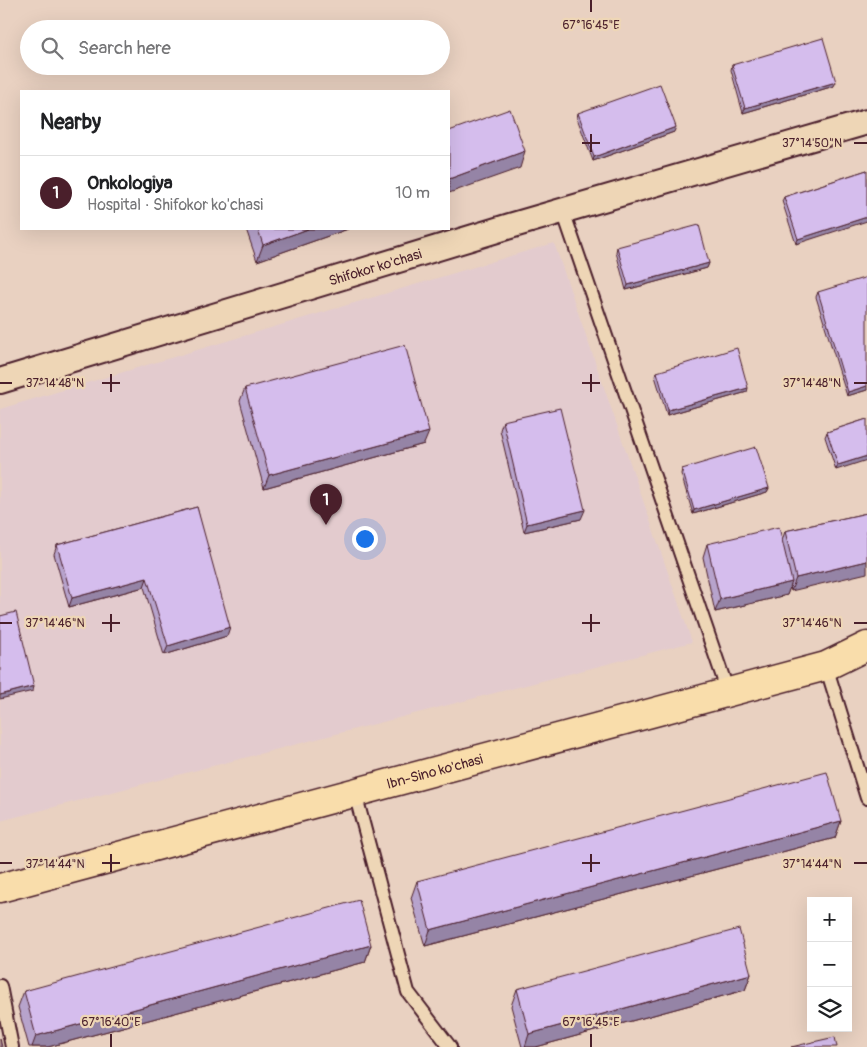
<!DOCTYPE html>
<html lang="en">
<head>
<meta charset="utf-8">
<style>
	:root { --surface:#fff; --page:#f2f2f2; --text:#202124; --muted:#757577; --line:#e0e0e0; --accent:#4a1f2b }
	body { margin:0; font-family:Pangolin,sans-serif; background:var(--page); color:var(--text) }
	.controls { position:absolute; right:15px; bottom:15px; display:grid; overflow:hidden; border-radius:0px; box-shadow:0 5px 20px #0002 }
	.controls button { width:45px; height:45px; display:grid; place-items:center; padding:0; border:0; border-bottom:1px solid var(--line); background:var(--surface); color:var(--text); font:25px sans-serif }
	.you { position:absolute; left:364px; top:538px; width:18px; height:18px; margin:-12px; border:4px solid #fff; border-radius:50%; background:#1a73e8; box-shadow:0 0 0 8px #1a73e833 }
	.badge { display:grid; place-items:center; width:32px; height:32px; border-radius:50%; background:var(--accent); color:#fff; font-size:16px; font-weight:700 }
	.pin { position:absolute; translate:-50% -41px; filter:drop-shadow(0 1px 2px #0008) }
	.pin::after { content:''; position:absolute; top:26px; width:18px; height:15px; background:inherit; clip-path:polygon(0 0,100% 0,50% 100%) }
	.list { margin:0; padding:0; list-style:none }
	h2 { display:flex; justify-content:space-between; align-items:center; height:65px; margin:0; padding:0 20px; font-size:21px }
	h2 small { font-size:16px; font-weight:400; color:var(--muted) }
	.list li { display:grid; grid-template-columns:32px 1fr auto; gap:15px; align-items:center; box-sizing:border-box; height:75px; padding:0 20px; border-top:1px solid var(--line) }
	.list b { display:block; font-size:19px; white-space:nowrap }
	.list p { margin:0; font-size:16px; white-space:nowrap; color:var(--muted) }
	.list em { font-size:16px; font-style:normal; color:var(--muted) }
	.icon { flex:none; width:28px; height:28px; fill:none; stroke:currentColor; stroke-width:2; stroke-linecap:round; stroke-linejoin:round }
	.map { position:relative; flex:none; width:867px; height:1047px; overflow:hidden }
	.search { position:absolute; background:var(--surface); box-shadow:0 5px 20px #0002; left:20px; top:20px; width:430px; height:55px; display:flex; align-items:center; gap:12px; box-sizing:border-box; padding:0 18px; border-radius:28px; color:var(--muted); font-size:19px }
	.panel { position:absolute; background:var(--surface); box-shadow:0 5px 20px #0002; left:20px; top:90px; width:430px; height:140px; border-radius:0px }
	.map>svg:first-child { display:block }
	.built { fill:#e3cbce }
	.lines { fill:none; stroke-linecap:round; stroke-linejoin:round }
	.lane-casing { stroke:#4a1f2b; stroke-width:16 }
	.street-casing { stroke:#4a1f2b; stroke-width:28 }
	.primary-casing { stroke:#4a1f2b; stroke-width:31 }
	.lane { stroke:#eed6b6; stroke-width:12 }
	.street { stroke:#eed6b6; stroke-width:24 }
	.primary { stroke:#f9ddab; stroke-width:28 }
	.wall { fill:#b7a3cc; stroke:#4a1f2b }
	.shaded-wall { fill:#9584a6; stroke:#4a1f2b }
	.building { fill:#d5bded; stroke:#4a1f2b }
	.ticks { fill:none; stroke:#4a1f2b; stroke-width:2 }
	.labels { text-anchor:middle; dominant-baseline:central; stroke-width:4.5; stroke-linejoin:round; paint-order:stroke }
	.street-label { font-size:14px; fill:#4a1f2b; stroke:#eed6b6 }
	.ticks-label { font-size:12px; text-anchor:middle; fill:#4a1f2b; stroke:#eed6b6; stroke-width:4.5; stroke-linejoin:round; paint-order:stroke }
</style>
</head>
<body>
<div class="map">
<svg width="867" height="1047" viewBox="0 0 867 1047">
	<rect width="100%" height="100%" fill="#e9d1c1"/>
	<filter id="ink" filterUnits="userSpaceOnUse"><feTurbulence type="fractalNoise" baseFrequency=".02" numOctaves="2"/><feDisplacementMap in="SourceGraphic" scale="10" xChannelSelector="R" yChannelSelector="G"/><feConvolveMatrix kernelMatrix="1 2 1 2 8 2 1 2 1" color-interpolation-filters="sRGB"/></filter>
	<g filter="url(#ink)">
		<!-- built -->
		<polygon class="built" points="554,243 692,642 0,821 0,409"/>
		<g class="lines">
			<!-- lane casing -->
			<g class="lane-casing">
				<g id="lane">
					<polyline points="563,211 728,692"/>
					<polyline points="826,666 867,798"/>
					<polyline points="355,793 408,992 450,1047"/>
					<polyline points="0,986 12,1047"/>
				</g>
			</g>
			<!-- street casing -->
			<g class="street-casing">
				<g id="street">
					<path id="s1" d="M0,381L510,226L867,122"/>
				</g>
			</g>
			<!-- primary casing -->
			<g class="primary-casing">
				<g id="primary">
					<path id="s2" d="M0,888L826,666L867,646"/>
				</g>
			</g>
			<!-- lane -->
			<use href="#lane" class="lane"/>
			<!-- street -->
			<use href="#street" class="street"/>
			<!-- primary -->
			<use href="#primary" class="primary"/>
		</g>
		<!-- wall -->
		<g class="wall">
			<polygon points="732,65 834,86 743,113 731,70"/>
			<polygon points="578,113 674,132 593,161 577,118"/>
			<polygon points="867,170 796,244 782,201 784,197"/>
			<polygon points="246,229 348,229 257,261"/>
			<polygon points="617,247 709,263 707,268 626,290 616,252"/>
			<polygon points="818,292 867,390 847,396 816,297"/>
			<polygon points="657,372 747,392 667,415 655,376"/>
			<polygon points="245,388 424,444 264,488 240,401"/>
			<polygon points="867,419 836,470 825,437 827,432"/>
			<polygon points="503,421 581,519 524,532 500,430"/>
			<polygon points="682,469 769,488 767,492 693,514 681,474"/>
			<polygon points="197,507 227,636 164,655 144,587 69,607 54,554 57,545"/>
			<polygon points="867,513 791,591 790,586 787,595 715,612 703,557 707,544 782,541 785,531"/>
			<polygon points="841,821 835,838 425,946 411,898 417,881"/>
			<polygon points="371,945 365,962 48,1047 29,1047 18,1007 24,991"/>
			<polygon points="751,974 745,990 536,1047 522,1047 511,1006 517,989"/>
		</g>
		<!-- shaded-wall -->
		<g class="shaded-wall">
			<polygon points="836,82 834,86 743,113 745,108"/>
			<polygon points="676,127 674,132 593,161 594,157"/>
			<polygon points="525,151 520,168 449,193 449,179"/>
			<polygon points="867,217 867,221 796,244 798,239"/>
			<polygon points="308,229 348,229 257,261 263,245"/>
			<polygon points="709,263 707,268 626,290 628,285"/>
			<polygon points="867,386 867,390 847,396 848,392"/>
			<polygon points="748,388 747,392 667,415 668,410"/>
			<polygon points="429,432 424,444 264,488 269,475"/>
			<polygon points="867,456 867,460 836,470 838,465"/>
			<polygon points="769,488 767,492 693,514 694,510"/>
			<polygon points="585,510 581,519 524,532 527,524"/>
			<polygon points="867,561 867,573 791,591 796,578"/>
			<polygon points="147,578 144,587 69,607 72,598"/>
			<polygon points="792,582 787,595 715,612 720,599"/>
			<polygon points="230,627 227,636 164,655 168,646"/>
			<polygon points="34,686 33,691 0,699 0,695"/>
			<polygon points="841,821 835,838 425,946 430,930"/>
			<polygon points="371,945 365,962 48,1047 32,1047 36,1036"/>
			<polygon points="751,974 745,990 536,1047 525,1047 529,1034"/>
		</g>
		<!-- building -->
		<g class="building">
			<polygon points="823,38 836,82 745,108 732,65"/>
			<polygon points="660,84 676,127 594,157 578,113"/>
			<polygon points="510,109 525,151 449,179 449,131"/>
			<polygon points="867,170 867,217 798,239 784,197"/>
			<polygon points="699,225 709,263 628,285 617,247"/>
			<polygon points="258,229 308,229 263,245"/>
			<polygon points="867,277 867,386 848,392 818,292"/>
			<polygon points="405,345 429,432 269,475 245,388"/>
			<polygon points="737,348 748,388 668,410 657,372"/>
			<polygon points="560,408 585,510 527,524 503,421"/>
			<polygon points="867,419 867,456 838,465 827,432"/>
			<polygon points="756,447 769,488 694,510 682,469"/>
			<polygon points="197,507 230,627 168,646 147,578 72,598 57,545"/>
			<polygon points="867,513 867,561 796,578 785,531"/>
			<polygon points="779,527 792,582 720,599 707,544"/>
			<polygon points="16,612 34,686 0,695 0,616"/>
			<polygon points="827,772 841,821 430,930 417,881"/>
			<polygon points="359,900 371,945 36,1036 24,991"/>
			<polygon points="739,929 751,974 529,1034 517,989"/>
			<polygon points="835,1037 837,1047 791,1047"/>
			<polygon points="0,1038 2,1047 0,1047"/>
		</g>
	</g>
	<!-- ticks -->
	<path class="ticks" d="M591,0V12M591,134V152M582,143H600M854,143H867M111,374V392M591,374V392M0,383H12M102,383H120M582,383H600M854,383H867M111,614V632M591,614V632M0,623H12M102,623H120M582,623H600M854,623H867M111,854V872M591,854V872M0,863H12M102,863H120M582,863H600M854,863H867M111,1034V1047M591,1034V1047"/>
	<g class="labels">
		<!-- street labels -->
		<g class="street-label">
			<text stroke="none"><textPath href="#s1" startOffset="392">Shifokor ko'chasi</textPath></text>
			<text stroke="none"><textPath href="#s2" startOffset="450">Ibn-Sino ko'chasi</textPath></text>
		</g>
	</g>
	<g class="ticks-label">
		<text x="591" y="29">67°16'45"E</text>
		<text x="812" y="147">37°14'50"N</text>
		<text x="55" y="387">37°14'48"N</text>
		<text x="812" y="387">37°14'48"N</text>
		<text x="55" y="627">37°14'46"N</text>
		<text x="812" y="627">37°14'46"N</text>
		<text x="55" y="868">37°14'44"N</text>
		<text x="812" y="868">37°14'44"N</text>
		<text x="111" y="1026">67°16'40"E</text>
		<text x="591" y="1026">67°16'45"E</text>
	</g>
</svg>
<div class="controls">
<button>+</button>
<button>−</button>
<button><svg class="icon" aria-label="layers" viewBox="0 0 24 24"><path d="M12 4l9 5-9 5-9-5zM3 14l9 5 9-5"/></svg></button>
</div>
<div class="you"></div>
<div class="pin badge" style="left:326px;top:525px">1</div>
<div class="search"><svg class="icon" aria-label="search" viewBox="0 0 24 24"><circle cx="10" cy="10" r="6"/><path d="M15 15l6 6"/></svg>Search here</div>
<section class="panel">
<h2>Nearby<small></small></h2>
<ul class="list">
<li><span class="badge">1</span><div><b>Onkologiya</b><p>Hospital · Shifokor ko'chasi</p></div><em>10 m</em></li>
</ul>
</section>
</div>
</body>
</html>
